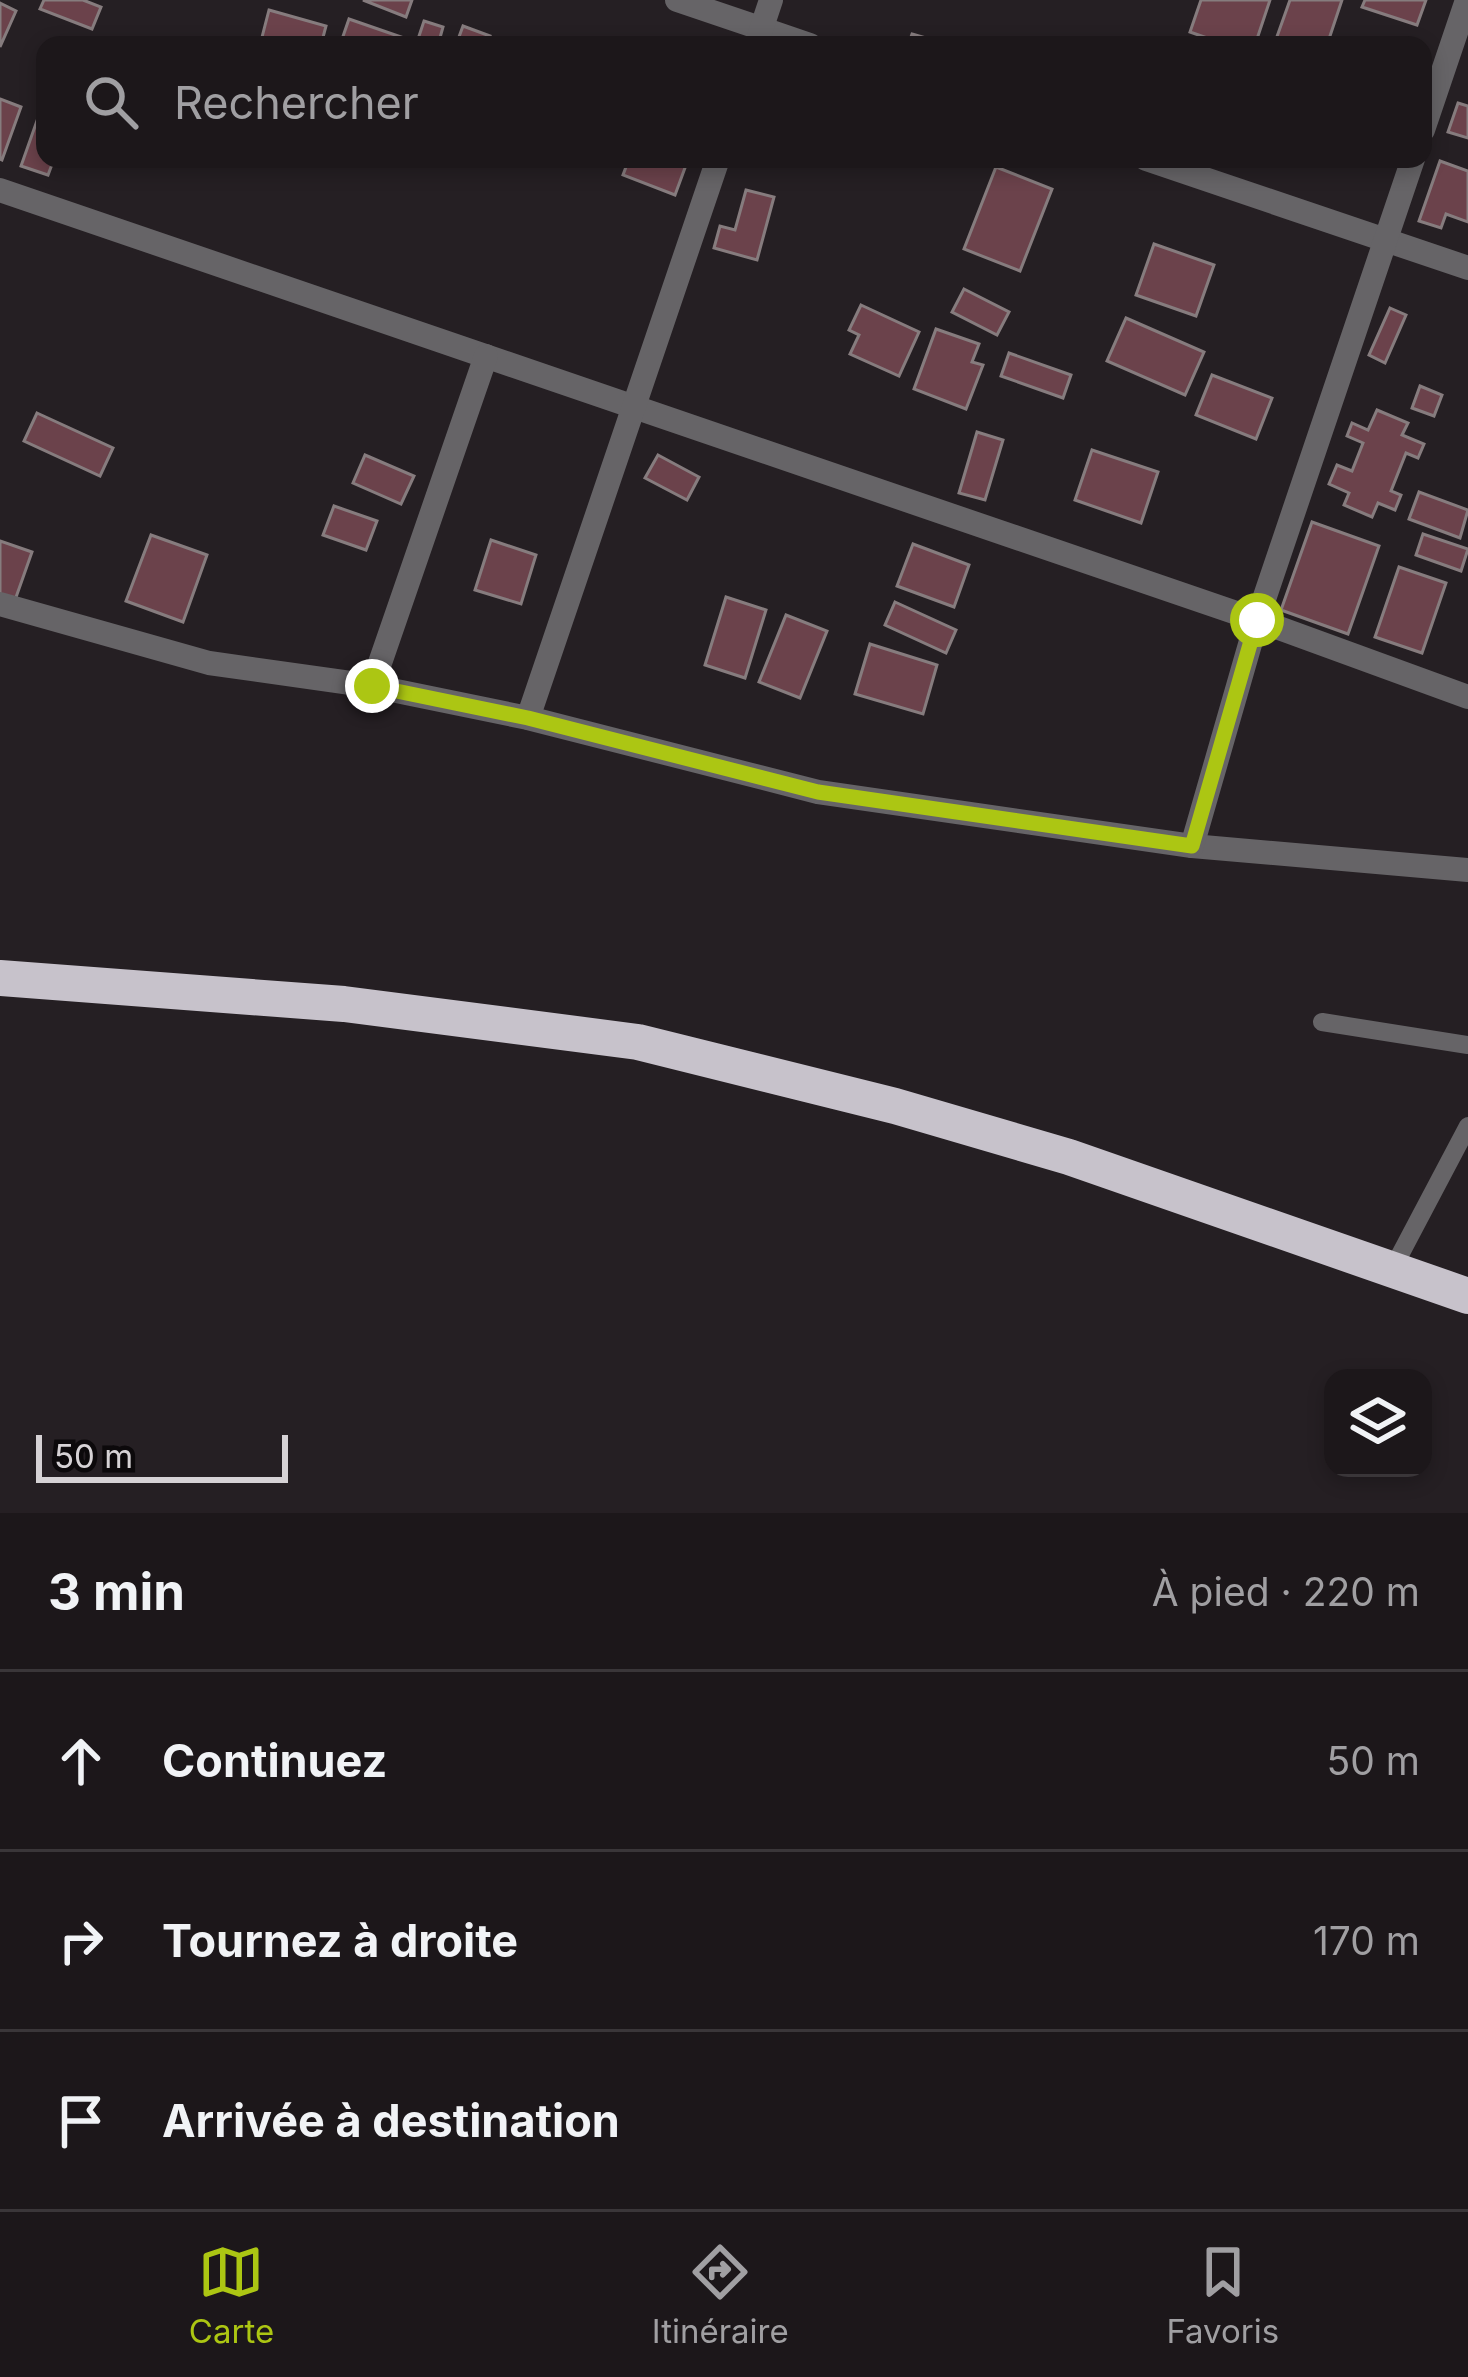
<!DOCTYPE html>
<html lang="fr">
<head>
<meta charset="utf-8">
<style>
	:root { --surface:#1c171a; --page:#292427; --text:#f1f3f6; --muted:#a09fa2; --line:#3a3639; --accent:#acc613 }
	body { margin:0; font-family:Inter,sans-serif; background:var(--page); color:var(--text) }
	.controls { position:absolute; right:36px; bottom:36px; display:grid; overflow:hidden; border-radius:24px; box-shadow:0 6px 18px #0003 }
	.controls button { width:108px; height:108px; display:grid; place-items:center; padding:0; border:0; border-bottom:3px solid var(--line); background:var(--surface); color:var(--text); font:60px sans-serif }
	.scale { position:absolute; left:36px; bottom:30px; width:252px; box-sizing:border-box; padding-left:12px; border:6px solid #d6d2d5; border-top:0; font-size:33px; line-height:42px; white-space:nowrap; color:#d6d2d5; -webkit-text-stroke:9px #0c090b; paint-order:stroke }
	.stop { position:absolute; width:36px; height:36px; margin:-27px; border:9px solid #acc613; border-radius:50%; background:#fff }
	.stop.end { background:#acc613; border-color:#fff; box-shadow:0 3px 12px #0008 }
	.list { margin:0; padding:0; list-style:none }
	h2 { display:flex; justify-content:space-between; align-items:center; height:156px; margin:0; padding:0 48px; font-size:51px }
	h2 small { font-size:39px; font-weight:400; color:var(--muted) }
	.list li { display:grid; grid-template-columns:78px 1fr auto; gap:36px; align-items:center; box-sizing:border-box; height:180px; padding:0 48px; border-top:3px solid var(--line) }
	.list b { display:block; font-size:45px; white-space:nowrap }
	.list em { font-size:39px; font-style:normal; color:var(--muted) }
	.icon { flex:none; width:66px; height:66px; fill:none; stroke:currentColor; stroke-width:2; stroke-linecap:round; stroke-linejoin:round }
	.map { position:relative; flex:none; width:1468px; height:1513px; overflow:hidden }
	.search { position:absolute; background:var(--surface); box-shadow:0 6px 18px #0003; left:36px; right:36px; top:36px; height:132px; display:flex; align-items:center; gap:30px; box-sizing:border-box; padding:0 42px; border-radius:24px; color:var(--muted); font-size:45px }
	.sheet { height:696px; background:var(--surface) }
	nav { display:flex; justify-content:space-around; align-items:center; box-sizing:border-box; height:168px; border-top:3px solid var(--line); background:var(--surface); font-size:33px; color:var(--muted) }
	nav a { display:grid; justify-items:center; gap:6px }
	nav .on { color:var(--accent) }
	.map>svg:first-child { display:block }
	.building { fill:#6b424b; stroke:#867c7e; stroke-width:3 }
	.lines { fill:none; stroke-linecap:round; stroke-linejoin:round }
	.lane { stroke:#666467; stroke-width:18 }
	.street { stroke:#666467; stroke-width:24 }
	.highway { stroke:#c7c2cb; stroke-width:36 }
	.route { stroke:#acc613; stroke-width:15 }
</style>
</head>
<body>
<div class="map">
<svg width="1468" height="1513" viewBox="0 0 1468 1513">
	<rect width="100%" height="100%" fill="#251f23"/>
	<!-- building -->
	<g class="building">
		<polygon points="44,0 83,0 101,7 92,29 40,9"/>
		<polygon points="363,0 412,0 406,17"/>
		<polygon points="1201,0 1270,0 1255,45 1227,45 1190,32"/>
		<polygon points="1290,0 1342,0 1327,45 1274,45"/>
		<polygon points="1365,0 1426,0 1417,25 1362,7"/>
		<polygon points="0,3 16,11 0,47"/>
		<polygon points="269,10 326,26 321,45 260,45"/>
		<polygon points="349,19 404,38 402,45 340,45"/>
		<polygon points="424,21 443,27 438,45 416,45"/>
		<polygon points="463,26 490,36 487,45 456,45"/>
		<polygon points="912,34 943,43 943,45 908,45"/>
		<polygon points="45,98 45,159 54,159 48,175 21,166"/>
		<polygon points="0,99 21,107 2,160 0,159"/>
		<polygon points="1458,103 1468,106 1468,138 1448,132"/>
		<polygon points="629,159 671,159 686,165 675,195 623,175"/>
		<polygon points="1440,161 1468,171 1468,222 1446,214 1441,228 1419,221"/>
		<polygon points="996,167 1052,189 1020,271 964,249"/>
		<polygon points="746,190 774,197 757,260 714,248 720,226 735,230"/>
		<polygon points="1154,244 1214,265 1196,316 1136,295"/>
		<polygon points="964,289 1009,312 997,335 952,312"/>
		<polygon points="861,305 919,332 899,376 850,354 859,335 849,330"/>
		<polygon points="1390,308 1406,315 1385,363 1369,355"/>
		<polygon points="1126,318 1204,352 1185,395 1107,361"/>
		<polygon points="936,329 979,344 972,362 983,365 966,409 914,389"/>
		<polygon points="1009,353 1071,375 1063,398 1001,376"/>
		<polygon points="1212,375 1272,398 1256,439 1196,415"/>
		<polygon points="1420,386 1442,395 1434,416 1412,408"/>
		<polygon points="1377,410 1408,423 1402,435 1424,444 1418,458 1406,453 1391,491 1401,495 1395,510 1378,503 1372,517 1344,505 1349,493 1329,484 1337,465 1352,471 1363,443 1347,436 1352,423 1368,430"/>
		<polygon points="37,413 113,448 100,476 24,441"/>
		<polygon points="977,432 1003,440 985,500 959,493"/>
		<polygon points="1092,450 1158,472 1141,523 1075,500"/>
		<polygon points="365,455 414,476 401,504 353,483"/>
		<polygon points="658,455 699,477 687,500 645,478"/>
		<polygon points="1419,492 1468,510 1460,538 1409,519"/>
		<polygon points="334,506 377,521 366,550 323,535"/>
		<polygon points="1312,522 1379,546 1348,634 1281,610"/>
		<polygon points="1423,534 1468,549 1461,571 1416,555"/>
		<polygon points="151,535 207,555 183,622 126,601"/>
		<polygon points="491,540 536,555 521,604 475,590"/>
		<polygon points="0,541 32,552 15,600 0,595"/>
		<polygon points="913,544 969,565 954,607 897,586"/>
		<polygon points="1399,567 1446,583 1422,653 1375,637"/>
		<polygon points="726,597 766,610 745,678 705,665"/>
		<polygon points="895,602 956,630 946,653 885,625"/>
		<polygon points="786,615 827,631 800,698 759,682"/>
		<polygon points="870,644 937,665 923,714 855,694"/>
	</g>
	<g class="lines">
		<!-- lane -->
		<g class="lane">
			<polyline points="1322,1022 1468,1045"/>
			<polyline points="1392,1270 1468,1126"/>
		</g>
		<!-- street -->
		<g class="street">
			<polyline points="677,0 810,45"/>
			<polyline points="756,45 771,0"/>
			<polyline points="1423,130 1467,0"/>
			<polyline points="1146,159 1468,268"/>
			<polyline points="0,190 1257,620 1468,697"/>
			<polyline points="0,604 209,663 372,686 528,718 818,792 1192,846 1468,870"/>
			<polyline points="372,686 486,356"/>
			<polyline points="528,718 718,159"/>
			<polyline points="1192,846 1257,620 1413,159"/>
		</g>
		<!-- highway -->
		<polyline class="highway" points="0,978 344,1004 638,1042 895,1106 1069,1157 1468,1296"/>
	</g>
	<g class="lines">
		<!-- route -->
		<polyline class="route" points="372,686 528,718 818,792 1192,846 1257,620"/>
	</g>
</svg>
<div class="controls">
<button><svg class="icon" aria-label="layers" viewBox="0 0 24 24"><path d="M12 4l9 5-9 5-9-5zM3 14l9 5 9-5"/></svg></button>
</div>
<div class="scale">50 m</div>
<div class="stop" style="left:1257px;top:620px"></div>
<div class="stop end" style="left:372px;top:686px"></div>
<div class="search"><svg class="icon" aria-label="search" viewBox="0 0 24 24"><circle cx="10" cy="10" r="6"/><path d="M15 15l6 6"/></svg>Rechercher</div>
</div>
<section class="sheet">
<h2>3 min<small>À pied · 220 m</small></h2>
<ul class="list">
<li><svg class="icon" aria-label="ahead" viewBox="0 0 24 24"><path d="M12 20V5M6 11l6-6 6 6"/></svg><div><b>Continuez</b></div><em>50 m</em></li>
<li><svg class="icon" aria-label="right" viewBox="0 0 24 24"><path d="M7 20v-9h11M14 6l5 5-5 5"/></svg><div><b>Tournez à droite</b></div><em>170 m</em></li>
<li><svg class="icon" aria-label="arrive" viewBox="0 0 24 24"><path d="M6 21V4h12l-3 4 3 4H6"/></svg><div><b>Arrivée à destination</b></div></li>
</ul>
</section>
<nav>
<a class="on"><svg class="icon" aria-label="map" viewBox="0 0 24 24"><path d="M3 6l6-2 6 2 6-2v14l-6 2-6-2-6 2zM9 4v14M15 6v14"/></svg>Carte</a>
<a><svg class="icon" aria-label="directions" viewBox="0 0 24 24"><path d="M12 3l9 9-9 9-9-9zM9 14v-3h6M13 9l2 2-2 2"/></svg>Itinéraire</a>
<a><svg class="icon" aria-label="saved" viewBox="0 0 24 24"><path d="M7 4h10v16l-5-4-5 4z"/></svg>Favoris</a>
</nav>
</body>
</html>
